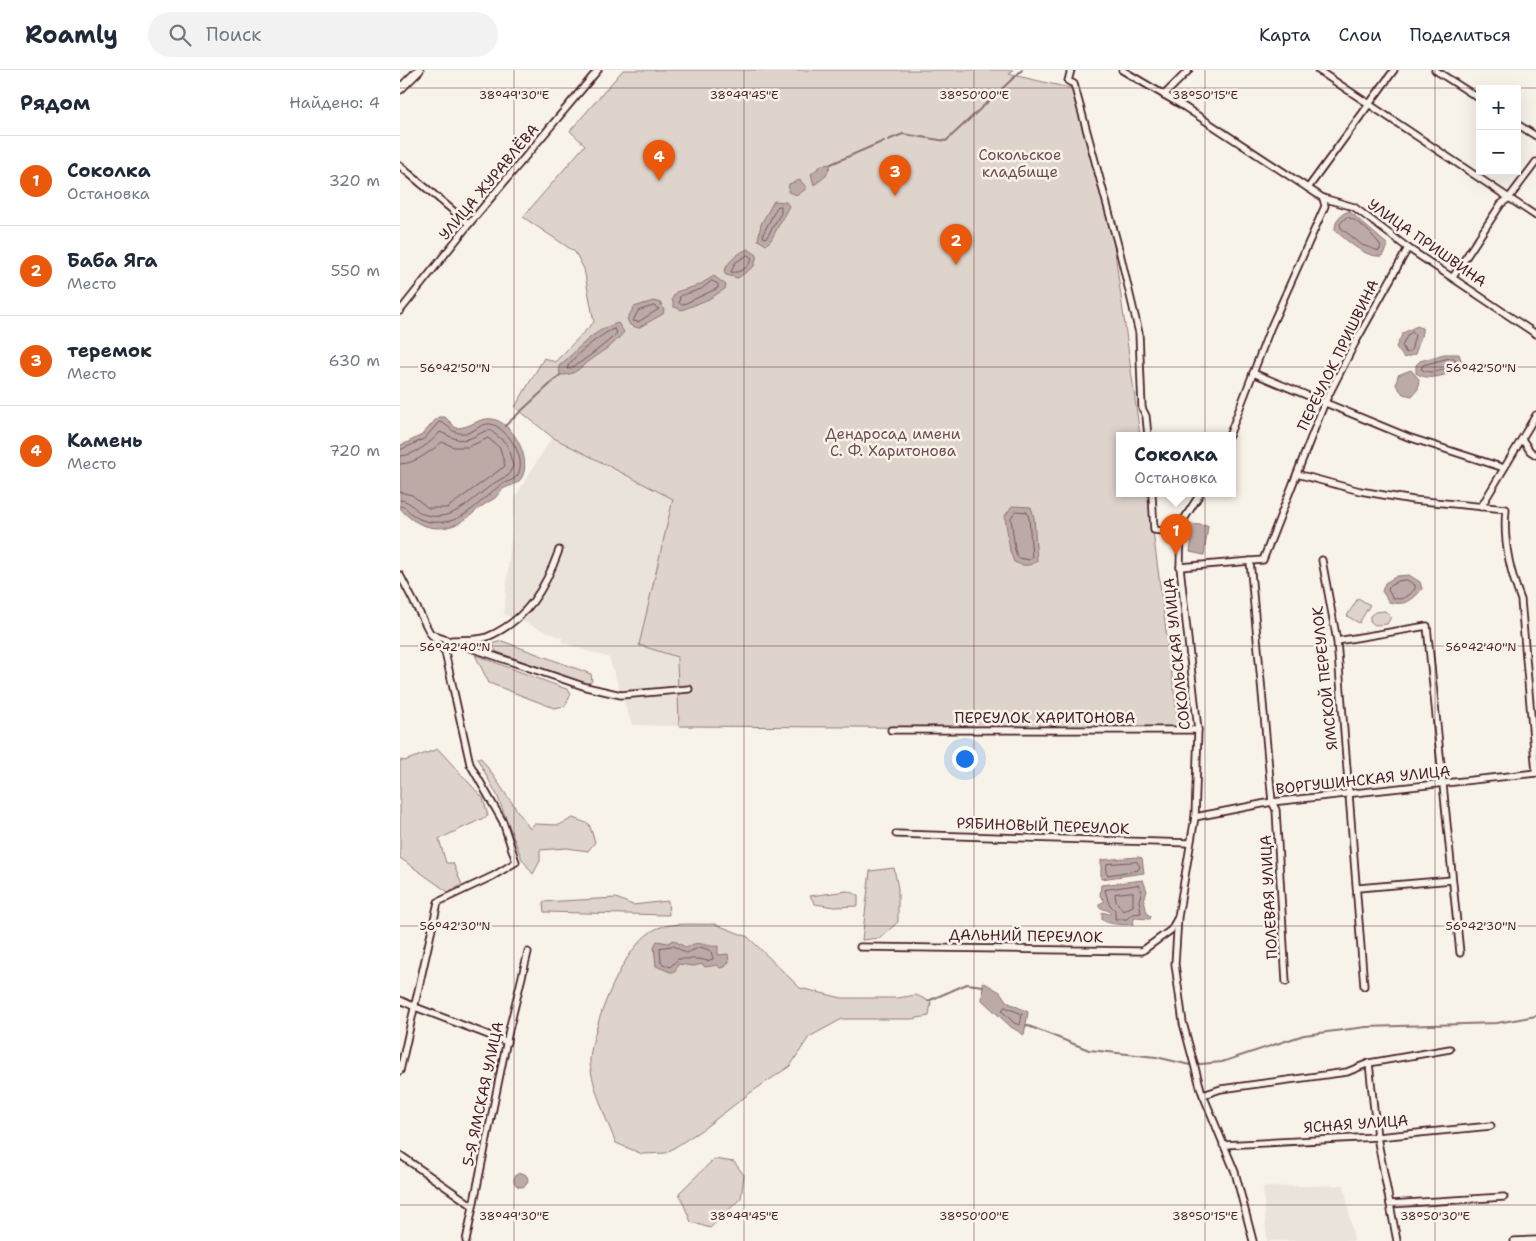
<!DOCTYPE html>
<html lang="ru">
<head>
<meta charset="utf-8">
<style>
	:root { --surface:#fff; --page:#f2f2f3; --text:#1f2937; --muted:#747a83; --line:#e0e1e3; --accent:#ea580c }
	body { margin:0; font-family:"Shantell Sans",sans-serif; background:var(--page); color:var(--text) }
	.controls { position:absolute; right:15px; top:15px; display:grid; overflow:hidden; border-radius:0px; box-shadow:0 5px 20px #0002 }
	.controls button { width:45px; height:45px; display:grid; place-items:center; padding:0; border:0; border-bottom:1px solid var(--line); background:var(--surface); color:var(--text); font:25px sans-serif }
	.you { position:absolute; left:564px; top:688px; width:18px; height:18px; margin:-12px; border:4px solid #fff; border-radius:50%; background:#1a73e8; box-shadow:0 0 0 8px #1a73e833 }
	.badge { display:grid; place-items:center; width:32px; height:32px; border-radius:50%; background:var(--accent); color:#fff; font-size:16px; font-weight:700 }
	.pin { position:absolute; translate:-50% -41px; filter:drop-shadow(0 1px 2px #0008) }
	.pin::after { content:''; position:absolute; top:26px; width:18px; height:15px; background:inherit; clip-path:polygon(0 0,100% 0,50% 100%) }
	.popup { position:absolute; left:716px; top:362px; width:120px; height:65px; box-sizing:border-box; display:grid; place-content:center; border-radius:0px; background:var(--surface); filter:drop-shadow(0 1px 4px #0005); font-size:16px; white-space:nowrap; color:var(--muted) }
	.popup b { font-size:19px; color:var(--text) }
	.popup::after { content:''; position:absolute; left:50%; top:100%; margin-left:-10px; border:10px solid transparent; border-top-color:var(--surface) }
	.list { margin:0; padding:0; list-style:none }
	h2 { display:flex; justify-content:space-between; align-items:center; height:65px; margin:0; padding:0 20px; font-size:21px }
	h2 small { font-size:16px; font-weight:400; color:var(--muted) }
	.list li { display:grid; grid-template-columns:32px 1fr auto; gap:15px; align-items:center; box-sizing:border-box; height:90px; padding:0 20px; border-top:1px solid var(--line) }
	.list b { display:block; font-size:19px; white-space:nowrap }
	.list p { margin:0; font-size:16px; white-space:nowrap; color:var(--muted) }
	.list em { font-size:16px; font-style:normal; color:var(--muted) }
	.icon { flex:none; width:28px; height:28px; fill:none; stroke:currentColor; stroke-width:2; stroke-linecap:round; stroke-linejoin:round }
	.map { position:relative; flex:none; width:1136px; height:1171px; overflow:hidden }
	header { display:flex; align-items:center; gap:30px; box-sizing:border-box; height:70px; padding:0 25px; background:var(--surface); border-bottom:1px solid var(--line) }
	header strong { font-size:24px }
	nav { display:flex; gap:28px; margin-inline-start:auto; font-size:18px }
	.search { width:350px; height:45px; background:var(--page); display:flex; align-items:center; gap:12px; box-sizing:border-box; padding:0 18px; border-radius:28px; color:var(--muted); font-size:19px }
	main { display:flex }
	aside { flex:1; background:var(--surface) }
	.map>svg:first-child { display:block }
	.built { fill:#eae3da }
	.green { fill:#ded4cc; stroke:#947a7c }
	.water { fill:#bcaaa7; stroke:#8e7275 }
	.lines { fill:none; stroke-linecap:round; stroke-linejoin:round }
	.shore { stroke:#78575d; stroke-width:1 }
	.stream { stroke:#8e7275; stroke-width:2 }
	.minor-casing { stroke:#4a1f2b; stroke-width:9 }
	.major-casing { stroke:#4a1f2b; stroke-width:11 }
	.minor { stroke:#f7f3e8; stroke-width:5.5 }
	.major { stroke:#f7f3e8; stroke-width:8 }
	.ticks { fill:none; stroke:#4a1f2b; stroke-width:1; stroke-opacity:0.45 }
	.labels { text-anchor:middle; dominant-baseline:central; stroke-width:5; stroke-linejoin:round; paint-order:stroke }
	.park-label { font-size:15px; fill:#6f4c53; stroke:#f7f3e8 }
	.street-label { font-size:15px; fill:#4a1f2b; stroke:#f7f3e8 }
	.ticks-label { font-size:12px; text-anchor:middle; fill:#4a1f2b; stroke:#f7f3e8; stroke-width:5; stroke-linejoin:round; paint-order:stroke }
</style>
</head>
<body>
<header>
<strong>Roamly</strong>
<div class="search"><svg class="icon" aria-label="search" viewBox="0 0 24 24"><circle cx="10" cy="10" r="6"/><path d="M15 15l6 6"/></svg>Поиск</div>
<nav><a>Карта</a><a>Слои</a><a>Поделиться</a></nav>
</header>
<main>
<aside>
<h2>Рядом<small>Найдено: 4</small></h2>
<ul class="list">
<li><span class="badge">1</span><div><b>Соколка</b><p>Остановка</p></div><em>320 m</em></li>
<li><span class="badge">2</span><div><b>Баба Яга</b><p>Место</p></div><em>550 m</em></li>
<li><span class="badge">3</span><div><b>теремок</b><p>Место</p></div><em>630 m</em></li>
<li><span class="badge">4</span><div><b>Камень</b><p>Место</p></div><em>720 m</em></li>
</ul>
</aside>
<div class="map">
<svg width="1136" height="1171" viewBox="0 0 1136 1171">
	<rect width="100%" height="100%" fill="#f7f3e8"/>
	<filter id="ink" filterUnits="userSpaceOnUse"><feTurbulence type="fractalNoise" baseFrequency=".02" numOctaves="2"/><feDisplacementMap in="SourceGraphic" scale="10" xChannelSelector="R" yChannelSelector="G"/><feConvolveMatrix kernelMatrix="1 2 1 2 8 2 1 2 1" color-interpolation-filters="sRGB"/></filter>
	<g filter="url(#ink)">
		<!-- built -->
		<g class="built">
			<polygon points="152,367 273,429 239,575 277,587 279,656 232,655 209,588 161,572 162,568 104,544 115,427"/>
			<polygon points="944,1115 954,1171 867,1171 863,1117"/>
		</g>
		<!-- green -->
		<g class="green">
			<polygon points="223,0 613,0 609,4 674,19 714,175 740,366 720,366 720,424 748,424 779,659 279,656 277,587 239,575 273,429 152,367 115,337 144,288 155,292 194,252 184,199 175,182 123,147 185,75 170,61"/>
			<polygon points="958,528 970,535 959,553 947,546"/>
			<polygon points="985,541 991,547 987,554 975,555 970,551 970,546 975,542"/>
			<polygon points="102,571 191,604 192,611 186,615 97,582 93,577 94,573"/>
			<polygon points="75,585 169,620 171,624 165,636 154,638 89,613"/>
			<polygon points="38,679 83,728 88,746 39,769 46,793 53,793 62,815 48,822 0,788 0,690 4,691"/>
			<polygon points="77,688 81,688 130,759 134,754 159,755 173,748 189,754 195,772 188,781 167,778 140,780 140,791 133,804 122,789 97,725"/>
			<polygon points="494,798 498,819 498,852 480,868 462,870 470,801"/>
			<polygon points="447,821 458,825 458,836 434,837 415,834 410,826"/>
			<polygon points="216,828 233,835 268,831 269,845 144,842 143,832"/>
			<path d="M315,854L348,867L400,918L442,928H498L516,925L531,932L529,946L512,949H442L409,967L390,996L350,1023L303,1059L266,1083L242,1084L216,1073C208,1054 189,1009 190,989C193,955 224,871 258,858C274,852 298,855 315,854Z"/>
			<polygon points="314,1089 334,1092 344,1105 341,1128 310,1158 291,1152 279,1123"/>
		</g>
		<!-- water -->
		<g class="water">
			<polygon points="431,94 426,106 414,115 411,104 422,95"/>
			<polygon points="400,110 407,118 398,125 388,122 389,114"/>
			<polygon points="374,131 386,132 389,136 371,170 366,175 358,170 361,154"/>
			<path d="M949,141L988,175L982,186C965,188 946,170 935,160C935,150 940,144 949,141Z"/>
			<path d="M348,179L357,185L354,196L338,208L326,205L324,202C328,191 338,183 348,179Z"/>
			<polygon points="314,206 326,215 325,219 309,229 282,240 274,237 272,229 276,222 299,215"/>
			<polygon points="253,231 261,233 264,240 263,244 238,258 230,255 227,249 234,237"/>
			<path d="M218,253L224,262C211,278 206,278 190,290C179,298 175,306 160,305L159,296C178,280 192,260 218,253Z"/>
			<polygon points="1017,256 1022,258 1022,264 1015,284 1004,288 996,277 1003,263"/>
			<path d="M1044,284H1059L1062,293L1059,299C1046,305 1029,312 1016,303V295L1020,291Z"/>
			<polygon points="1011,300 1019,309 1018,319 1012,326 1003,324 996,315 998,305"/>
			<path d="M38,347H45L56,358C71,358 79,347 92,349C113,352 132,389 122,407C118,415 110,415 103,419C100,421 98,425 95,428C91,431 86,433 82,436C75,441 69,448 61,452C39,464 15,457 0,438V374L2,375L22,365Z"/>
			<path d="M612,436L631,437L634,447L637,491C629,497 623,496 614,492L610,481L605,446Z"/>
			<polygon points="791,454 808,456 804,485 790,482 792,468 787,464 789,455"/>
			<path d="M1009,505L1020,512L1022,519C1012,531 1005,536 989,532L982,521L985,513L997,506Z"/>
			<polygon points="738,787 742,788 744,803 701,809 701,790"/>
			<path d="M743,810L747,821L744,830L747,844L751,846L750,849L734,848L733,854C722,855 712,855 702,850V842L709,844L711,842L699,837V834L705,831L700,826L701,815Z"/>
			<path d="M273,870L287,878C298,868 305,878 318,876V885L328,884L329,892L325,897L320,898L317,895L305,897L302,894L294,896L278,894L275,902H270L256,896L254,877L257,871L268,873Z"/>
			<polygon points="583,912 600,922 607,932 628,942 624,965 611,957 582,930"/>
			<circle cx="121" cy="1110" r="7"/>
		</g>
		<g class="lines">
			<!-- shore -->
			<g class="shore">
				<polygon points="381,136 381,143 367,167 364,168 363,164 377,137"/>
				<path d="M947,147C959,150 974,166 981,176L979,181L962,175L941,158L940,154Z"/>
				<path d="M348,185L352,188C350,196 340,204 331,202L335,193Z"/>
				<polygon points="312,211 318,214 318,218 282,235 279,233 280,226 301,219"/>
				<polygon points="254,236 259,239 238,252 233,251 238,241"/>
				<path d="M214,259L217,263C211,270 173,300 167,299C168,290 203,262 214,259Z"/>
				<polygon points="1012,262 1015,265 1011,281 1006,283 1002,276 1007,266"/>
				<path d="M1054,288L1056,290L1055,295C1046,299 1030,306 1021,299L1023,295L1045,289Z"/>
				<path d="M0,380L24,369L39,352C50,354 50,365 66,363C76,362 83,350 94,355C109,362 128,389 117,406C112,412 106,411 101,415C83,427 67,450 44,452C32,453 21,452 12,444C7,440 6,437 0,436"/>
				<path d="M0,386C14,386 32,372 40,362C50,366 59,373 71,368C79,365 82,361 90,360L107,374L113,396L108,406C80,416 60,454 26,445C15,443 12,430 0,430"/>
				<path d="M0,394C15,394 31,381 42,372L54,377H68L88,368L100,378L105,396L47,438H28L12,425L0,422"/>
				<polygon points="616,441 627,442 629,448 632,487 629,490 618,488 615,480 611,448"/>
				<path d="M1007,510L1015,515V519C1009,526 1003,531 993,528L988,520L989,517L998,511Z"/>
				<polygon points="737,792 740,797 738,800 708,805 706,803 707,794"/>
				<polygon points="738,815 742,821 739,830 741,843 732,844 727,849 715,849 715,840 709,834 705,820"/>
				<polygon points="733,822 733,836 723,841 716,831 715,824"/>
				<path d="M274,876L286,883L301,877L311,881L313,889L307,891C301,888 286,889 278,889L270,897L261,893L260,878Z"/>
				<polygon points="605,937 622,944 620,955 614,953 602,941"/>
			</g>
			<!-- stream -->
			<g class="stream">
				<polyline points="488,70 503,64 546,71 622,0"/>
				<polyline points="431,94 484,71"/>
				<polyline points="105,356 160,305"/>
				<polyline points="528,931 567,914 583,916"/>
				<polyline points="626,955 689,980 756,987 790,995 822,992 904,965 966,957 1097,953 1136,946"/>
			</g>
			<!-- minor casing -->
			<g class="minor-casing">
				<g id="minor">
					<polyline points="671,0 668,11 674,14 719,179 739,263 742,338 746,346 748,366"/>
					<polyline points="722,0 783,36 923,128 954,137 1008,178 1136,264"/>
					<polyline points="918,0 1136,146"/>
					<polyline points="1035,0 1080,29"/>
					<polyline points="764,25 789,0"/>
					<polyline points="1117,54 1136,66"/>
					<polyline points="0,96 69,154"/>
					<polyline points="908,118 994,0"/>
					<polyline points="1053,207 1101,134 1109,128 1136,92"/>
					<polyline points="0,241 69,154 198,0"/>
					<polyline points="853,303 1008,367 1104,398"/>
					<polyline points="829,366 870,259 925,136 923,128"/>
					<polyline points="1122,369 1130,381 1136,385"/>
					<path d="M897,404L960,421L1013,430L1106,439C1103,469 1110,502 1121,530L1136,703"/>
					<polyline points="752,424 754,460 780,463"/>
					<polyline points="800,424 781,454 780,497 798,660 795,747 778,847 775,894 783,953 801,1020 835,1102 853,1171"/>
					<polyline points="1081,437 1136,345"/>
					<polyline points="922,490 937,571 964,916"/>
					<polyline points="850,491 872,732 876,740 886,912"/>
					<polyline points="780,497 863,490 925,332 955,273 1008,178"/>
					<polyline points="0,505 30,563 38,567 186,617 221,625 289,619"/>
					<path d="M52,570C62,569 77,571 87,567C127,550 145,519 159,480"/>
					<polyline points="937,571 1027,556 1060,883"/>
					<polyline points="491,660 798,660"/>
					<polyline points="795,747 872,732 1136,703"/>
					<polyline points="496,764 790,773"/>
					<polyline points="958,818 1052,810"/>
					<polyline points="460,877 742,881 771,860 777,849"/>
					<polyline points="0,930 15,937 107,972"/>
					<polyline points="969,993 977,1067 997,1171"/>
					<polyline points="0,1001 38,832 93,806 116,792 103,752 70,694 45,582 30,563"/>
					<polyline points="803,1025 821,1019 947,1002 969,993 1050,979"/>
					<polyline points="823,1075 977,1067 1091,1056"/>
					<polyline points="0,1085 73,1136"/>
					<polyline points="990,1134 1104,1127"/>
					<polyline points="66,1171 109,960 128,882"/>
					<polyline points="1114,1171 1136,1170"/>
				</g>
			</g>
			<!-- major casing -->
			<g class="major-casing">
				<polyline id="major" points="0,19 19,0"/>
			</g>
			<!-- minor -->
			<use href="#minor" class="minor"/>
			<!-- major -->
			<use href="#major" class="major"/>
		</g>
	</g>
	<!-- ticks -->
	<path class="ticks" d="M114,0V1171M344,0V1171M574,0V1171M805,0V1171M1035,0V1171M0,18H1136M0,297H1136M0,576H1136M0,856H1136M0,1135H1136"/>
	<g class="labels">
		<!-- park labels -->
		<g class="park-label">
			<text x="620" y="85">Сокольское<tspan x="620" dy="17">кладбище</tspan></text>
			<text x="493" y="364">Дендросад имени<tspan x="493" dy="17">С. Ф. Харитонова</tspan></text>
		</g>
		<!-- street labels -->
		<g class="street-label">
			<text transform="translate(89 112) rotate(-50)">УЛИЦА ЖУРАВЛЁВА</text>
			<text transform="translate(1027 173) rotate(35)">УЛИЦА ПРИШВИНА</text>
			<text transform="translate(938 285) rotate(-64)">ПЕРЕУЛОК ПРИШВИНА</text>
			<text transform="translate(777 584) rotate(-96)">СОКОЛЬСКАЯ УЛИЦА</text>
			<text transform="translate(925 608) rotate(-96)">ЯМСКОЙ ПЕРЕУЛОК</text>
			<text x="645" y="648">ПЕРЕУЛОК ХАРИТОНОВА</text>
			<text transform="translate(963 710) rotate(-6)">ВОРГУШИНСКАЯ УЛИЦА</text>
			<text transform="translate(643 756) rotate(2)">РЯБИНОВЫЙ ПЕРЕУЛОК</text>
			<text transform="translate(869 827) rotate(-93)">ПОЛЕВАЯ УЛИЦА</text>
			<text transform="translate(626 866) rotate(1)">ДАЛЬНИЙ ПЕРЕУЛОК</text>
			<text transform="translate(83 1024) rotate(-78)">5-Я ЯМСКАЯ УЛИЦА</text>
			<text transform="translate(956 1054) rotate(-4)">ЯСНАЯ УЛИЦА</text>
		</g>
	</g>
	<g class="ticks-label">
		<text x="114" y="29">38°49'30"E</text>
		<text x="344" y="29">38°49'45"E</text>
		<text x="574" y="29">38°50'00"E</text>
		<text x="805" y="29">38°50'15"E</text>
		<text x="55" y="302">56°42'50"N</text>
		<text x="1081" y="302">56°42'50"N</text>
		<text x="55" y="581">56°42'40"N</text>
		<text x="1081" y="581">56°42'40"N</text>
		<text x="55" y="860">56°42'30"N</text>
		<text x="1081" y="860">56°42'30"N</text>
		<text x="114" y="1150">38°49'30"E</text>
		<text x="344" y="1150">38°49'45"E</text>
		<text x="574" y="1150">38°50'00"E</text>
		<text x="805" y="1150">38°50'15"E</text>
		<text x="1035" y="1150">38°50'30"E</text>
	</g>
</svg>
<div class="controls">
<button>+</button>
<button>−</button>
</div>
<div class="you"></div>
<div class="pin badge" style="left:776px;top:485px">1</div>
<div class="popup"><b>Соколка</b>Остановка</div>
<div class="pin badge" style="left:556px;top:195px">2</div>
<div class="pin badge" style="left:495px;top:126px">3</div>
<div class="pin badge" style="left:259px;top:111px">4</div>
</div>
</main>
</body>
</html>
